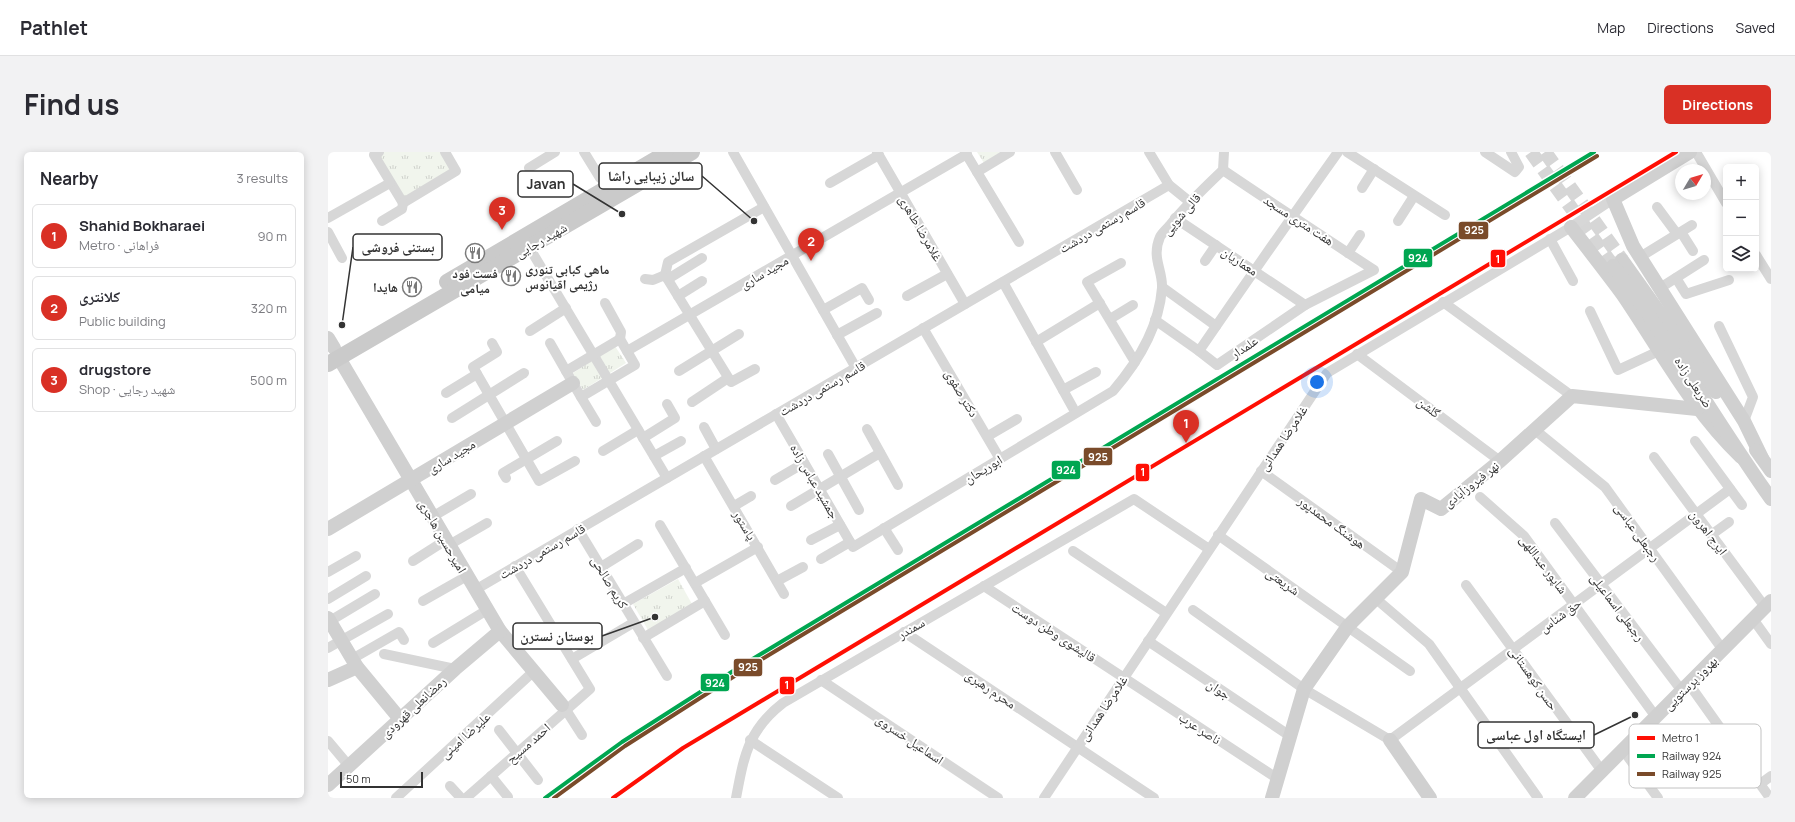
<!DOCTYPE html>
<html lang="en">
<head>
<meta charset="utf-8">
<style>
	:root { --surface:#fff; --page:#f2f2f3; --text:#2b2b33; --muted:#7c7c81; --line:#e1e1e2; --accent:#d93025 }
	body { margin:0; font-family:Manrope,"Noto Naskh Arabic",sans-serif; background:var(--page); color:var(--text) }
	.controls { position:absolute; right:12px; top:12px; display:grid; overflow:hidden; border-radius:6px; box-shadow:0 2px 10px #0003 }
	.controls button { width:36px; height:36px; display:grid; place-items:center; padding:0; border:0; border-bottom:1px solid var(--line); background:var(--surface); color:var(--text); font:20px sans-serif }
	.compass { position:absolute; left:1347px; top:12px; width:36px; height:36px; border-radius:50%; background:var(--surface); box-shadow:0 2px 10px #0003; rotate:52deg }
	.scale { position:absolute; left:12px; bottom:10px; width:83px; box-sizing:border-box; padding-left:4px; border:2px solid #333; border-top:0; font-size:11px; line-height:14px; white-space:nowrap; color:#333; -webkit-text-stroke:3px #fff; paint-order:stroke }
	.you { position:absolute; left:989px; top:230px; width:14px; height:14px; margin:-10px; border:3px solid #fff; border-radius:50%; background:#1a73e8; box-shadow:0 0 0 6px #1a73e833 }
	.badge { display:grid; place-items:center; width:26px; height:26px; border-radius:50%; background:var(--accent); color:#fff; font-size:13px; font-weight:700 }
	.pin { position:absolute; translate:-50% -33px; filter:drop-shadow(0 1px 2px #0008) }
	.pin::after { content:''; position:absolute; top:21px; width:14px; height:12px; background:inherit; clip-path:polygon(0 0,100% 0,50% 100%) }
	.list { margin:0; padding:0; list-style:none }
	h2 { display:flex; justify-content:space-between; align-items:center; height:52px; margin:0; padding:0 16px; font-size:17px }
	h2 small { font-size:13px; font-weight:400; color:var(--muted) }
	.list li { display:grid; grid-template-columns:26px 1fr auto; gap:12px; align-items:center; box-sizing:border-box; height:64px; margin:0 8px 8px; padding:0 8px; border:1px solid var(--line); border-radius:6px }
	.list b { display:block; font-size:15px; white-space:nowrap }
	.list p { margin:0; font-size:13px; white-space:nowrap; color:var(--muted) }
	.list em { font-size:13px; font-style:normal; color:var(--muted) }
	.icon { flex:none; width:22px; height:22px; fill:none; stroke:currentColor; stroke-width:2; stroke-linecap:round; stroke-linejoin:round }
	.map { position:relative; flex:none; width:1443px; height:646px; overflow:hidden; border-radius:6px }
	header { display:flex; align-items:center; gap:24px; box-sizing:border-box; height:56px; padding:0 20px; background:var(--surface); border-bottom:1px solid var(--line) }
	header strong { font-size:19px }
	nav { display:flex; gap:22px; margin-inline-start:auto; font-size:14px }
	.intro { display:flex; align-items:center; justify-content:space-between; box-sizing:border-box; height:96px; padding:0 24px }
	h1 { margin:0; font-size:28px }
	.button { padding:10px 18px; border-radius:6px; background:var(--accent); color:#fff; font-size:14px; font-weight:700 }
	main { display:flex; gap:24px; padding:0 24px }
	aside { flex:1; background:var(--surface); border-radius:6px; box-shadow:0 2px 10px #0003 }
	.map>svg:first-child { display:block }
	.grass { fill:url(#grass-tufts) }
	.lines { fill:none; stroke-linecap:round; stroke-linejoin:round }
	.secondary-tunnel { stroke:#d6d6d6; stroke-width:14; stroke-dasharray:14 7; stroke-linecap:butt }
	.street { stroke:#d7d7d7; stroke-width:10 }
	.secondary { stroke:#d0d0d0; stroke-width:14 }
	.primary { stroke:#cacaca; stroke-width:16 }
	.rail-1-casing { stroke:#fff; stroke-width:7 }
	.rail-2-casing { stroke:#fff; stroke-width:7 }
	.rail-1 { stroke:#00a651; stroke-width:4 }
	.rail-2 { stroke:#7a4b2a; stroke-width:4 }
	.metro-1-casing { stroke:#fff; stroke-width:7 }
	.metro-1 { stroke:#ff0f04; stroke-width:4 }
	.labels { text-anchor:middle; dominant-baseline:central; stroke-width:4; stroke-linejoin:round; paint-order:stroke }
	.street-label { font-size:13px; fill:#333; stroke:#fff }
	.poi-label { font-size:13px; font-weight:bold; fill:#333; stroke:#fff; text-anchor:start }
	.key { fill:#fff; stroke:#c2c2c2; stroke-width:1 }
	.key-label { font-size:11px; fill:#333 }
	.leader { fill:none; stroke:#333; stroke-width:1.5 }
	.callout-dot { fill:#333; stroke:#fff; stroke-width:1.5 }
	.callout { fill:#fff; stroke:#333; stroke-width:1.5 }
	.callout-label { font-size:14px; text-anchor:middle; font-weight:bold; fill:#333 }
	.line-badge { stroke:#fff; stroke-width:1.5 }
	.badge-label { font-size:11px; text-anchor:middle; font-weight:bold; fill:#fff }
</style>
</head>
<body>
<header>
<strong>Pathlet</strong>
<nav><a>Map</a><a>Directions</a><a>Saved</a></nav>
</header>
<div class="intro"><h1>Find us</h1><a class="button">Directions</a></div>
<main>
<aside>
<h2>Nearby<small>3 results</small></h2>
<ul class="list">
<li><span class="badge">1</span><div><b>Shahid Bokharaei</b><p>Metro · فراهانی</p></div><em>90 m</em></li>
<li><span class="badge">2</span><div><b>کلانتری</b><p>Public building</p></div><em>320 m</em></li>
<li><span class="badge">3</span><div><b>drugstore</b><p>Shop · شهید رجایی</p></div><em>500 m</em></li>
</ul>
</aside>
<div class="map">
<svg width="1443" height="646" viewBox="0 0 1443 646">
	<defs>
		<pattern id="grass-tufts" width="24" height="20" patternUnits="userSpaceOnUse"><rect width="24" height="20" fill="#f1f5ed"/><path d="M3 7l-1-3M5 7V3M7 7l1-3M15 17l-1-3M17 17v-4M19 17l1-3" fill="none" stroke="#cfd2cc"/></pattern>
	</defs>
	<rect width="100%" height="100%" fill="#fff"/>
	<!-- grass -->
	<g class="grass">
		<polygon points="52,0 116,0 128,21 75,51 46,3"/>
		<polygon points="649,0 673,0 656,11"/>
		<polygon points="287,194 298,211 255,238 245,221"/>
		<polygon points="350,427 364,452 320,478 305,452"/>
	</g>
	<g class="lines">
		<!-- secondary-tunnel -->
		<g class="secondary-tunnel">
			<polyline points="1203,0 1285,114"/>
			<polyline points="1217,0 1294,108"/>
		</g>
		<!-- street -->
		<g class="street">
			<polyline points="51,0 46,3 75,51 128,19 117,0"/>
			<polyline points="256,0 272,26"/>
			<polyline points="405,0 528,216"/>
			<polyline points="549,0 637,152"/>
			<polyline points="637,0 649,20 682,0"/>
			<polyline points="727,0 749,38"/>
			<polyline points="821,0 841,33 862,50"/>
			<polyline points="1019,0 1117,63"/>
			<polyline points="1157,0 1187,20 1191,15 1183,0"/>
			<polyline points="1368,0 1398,51"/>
			<polyline points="201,16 227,0"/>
			<path d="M895,18C945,52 996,85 1046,118L977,153L889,213L871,199C917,132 963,66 1010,0"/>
			<polyline points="649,20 691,90"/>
			<polyline points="502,31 551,3"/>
			<polyline points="1034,36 1046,17"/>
			<polyline points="1329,55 1349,82"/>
			<polyline points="0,66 62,31"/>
			<polyline points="847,66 977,153"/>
			<polyline points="54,69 74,57 75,51"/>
			<polyline points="1070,69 1086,44"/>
			<polyline points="0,80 14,106"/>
			<polyline points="1353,80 1365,99"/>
			<polyline points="1222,87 1245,129"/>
			<polyline points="201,95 339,326"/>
			<polyline points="1020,101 1032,83"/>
			<polyline points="1428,103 1443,127"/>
			<polyline points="1312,105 1364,73"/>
			<polyline points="877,109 888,93"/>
			<polyline points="793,111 759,130 807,210"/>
			<polyline points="337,123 403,230 427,217"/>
			<polyline points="337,123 340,110 436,55"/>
			<polyline points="1348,126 1358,142 1401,128"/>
			<polyline points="317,127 325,128 337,123"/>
			<polyline points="340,127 374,106"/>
			<polyline points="675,130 745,256"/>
			<polyline points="834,135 888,174"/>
			<polyline points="1332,136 1376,108"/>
			<polyline points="350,144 374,129"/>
			<polyline points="579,144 619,122"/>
			<polyline points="1115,150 1244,244"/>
			<polyline points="277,151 293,180 292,187"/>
			<polyline points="495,158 534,136 541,148"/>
			<polyline points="1262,159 1290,218 1331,199"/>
			<polyline points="782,167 805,153"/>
			<polyline points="827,168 871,199"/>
			<polyline points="1391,174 1425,245 1416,269"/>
			<polyline points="595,176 672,307"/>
			<polyline points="202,179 238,156"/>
			<polyline points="509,183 549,161"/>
			<polygon points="292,187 307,213 253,245 238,219"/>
			<polyline points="708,190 772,151"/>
			<polyline points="164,191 169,200 145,215 211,329 247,309"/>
			<polyline points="222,191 238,219"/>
			<polyline points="299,199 639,2"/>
			<polyline points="1029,202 1172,309"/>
			<polyline points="351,219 411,182"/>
			<polyline points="735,238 768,220"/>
			<polyline points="118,241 149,222"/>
			<polyline points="253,245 268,270"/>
			<polyline points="364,250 400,226"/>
			<path d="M448,262L525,395L785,239C810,210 831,175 834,136C835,118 823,106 832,85C834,81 839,77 842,73C858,53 876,36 895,18L896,0"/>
			<polyline points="124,266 196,221"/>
			<polyline points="376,275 388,297"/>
			<polyline points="539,277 570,333"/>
			<polyline points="1207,278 1277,335 1395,498"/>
			<polyline points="660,284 689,267"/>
			<polyline points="315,286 347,266 339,252"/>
			<polyline points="1367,289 1414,353"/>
			<polyline points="275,299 310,278"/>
			<polyline points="500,302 531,358"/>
			<polyline points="326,304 353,289"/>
			<polyline points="376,304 456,442"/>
			<polyline points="1326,305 1437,455"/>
			<polyline points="933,319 1074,420"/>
			<polyline points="178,326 175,321 229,289"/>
			<polyline points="447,328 476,311"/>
			<polyline points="1152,345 1196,384 1328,565"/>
			<polyline points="406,354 423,344"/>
			<polyline points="463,354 552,301"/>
			<polyline points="104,365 143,342"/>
			<polyline points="1227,371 1354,539"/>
			<polyline points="332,373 397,483"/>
			<polyline points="556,376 570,398"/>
			<polyline points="250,377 339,524"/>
			<polyline points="890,383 1082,519"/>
			<polyline points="1383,383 1401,370"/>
			<polyline points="483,388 512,373"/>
			<polyline points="121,393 159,371"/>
			<polyline points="745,399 838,461"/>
			<polyline points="493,407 522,390"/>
			<polyline points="85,409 118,388"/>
			<polyline points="273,415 310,392"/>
			<polyline points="0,420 28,404"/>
			<polyline points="449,429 475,415"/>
			<polyline points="367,431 430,395"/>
			<polyline points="1138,433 1274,619"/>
			<polyline points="656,434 950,627"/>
			<polyline points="147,438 841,33"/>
			<polyline points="1047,446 1101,492 1210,646"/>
			<polyline points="0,447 38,424"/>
			<polyline points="95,449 139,424"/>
			<polyline points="295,452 358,416"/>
			<polyline points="865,458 976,537 1062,588 1402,337"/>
			<polyline points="1425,467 1443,492"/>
			<polyline points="2,469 47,442"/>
			<polyline points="576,480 826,646"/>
			<polyline points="315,486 377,449"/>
			<polyline points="820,489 962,584"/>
			<polyline points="105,491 159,458"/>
			<polyline points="0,496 60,462"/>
			<polyline points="56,502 127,517"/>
			<polyline points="24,507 71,480 76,488"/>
			<polyline points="244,507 305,471"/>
			<polyline points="493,528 670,646"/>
			<polyline points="1361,532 1442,646"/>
			<polyline points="238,558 254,583"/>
			<polyline points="171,578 210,628"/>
			<polyline points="422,588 510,646"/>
			<polyline points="0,589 21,614"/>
			<polyline points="1295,598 1330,646"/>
			<polyline points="163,624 180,645"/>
			<polyline points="1432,632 1443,624"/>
			<polyline points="122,634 133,646"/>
			<polyline points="68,646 206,519"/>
			<polyline points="138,646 262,537 187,414"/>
			<path d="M408,646C416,604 420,578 455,551L806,347L881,397"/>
			<polyline points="716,646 999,221 1243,75 1285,47"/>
		</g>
		<!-- secondary -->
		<g class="secondary">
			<polyline points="1362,0 1285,47 1305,94 1416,269 1434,306"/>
			<path d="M1243,75C1260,97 1278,120 1295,143C1333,199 1364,258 1413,305"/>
			<polyline points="1294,108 1388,240"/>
			<path d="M1285,114C1343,189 1389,271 1443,347"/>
			<polyline points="0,186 6,196"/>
			<polyline points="11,206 172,479 234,553"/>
			<polyline points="1428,298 1443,319"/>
			<polyline points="0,377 245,231"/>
			<polyline points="0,466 29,515 72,567"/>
			<polyline points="0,528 29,515"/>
			<polyline points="1062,588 1102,646"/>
			<polyline points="0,633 127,517 172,479"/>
			<polyline points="944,646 976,537 1020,474 1074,420 1093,347 1113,357 1172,309 1244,244 1369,257"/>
			<polyline points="1247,646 1443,449"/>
		</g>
		<!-- primary -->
		<g class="primary">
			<polyline points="119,130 340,0"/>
			<polyline points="0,212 364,0"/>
		</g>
		<!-- rail-1 casing -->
		<g class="rail-1-casing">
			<polyline id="rail-1" points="217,646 294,590 413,514 1266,0"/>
		</g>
		<!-- rail-2 casing -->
		<g class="rail-2-casing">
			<polyline id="rail-2" points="226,646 297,594 416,518 1269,4"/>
		</g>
		<!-- rail-1 -->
		<use href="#rail-1" class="rail-1"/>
		<!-- rail-2 -->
		<use href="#rail-2" class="rail-2"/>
		<!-- metro-1 casing -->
		<g class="metro-1-casing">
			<polyline id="metro-1" points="285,646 355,596 1348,0"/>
		</g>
		<!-- metro-1 -->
		<use href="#metro-1" class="metro-1"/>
	</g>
	<!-- icons -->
	<defs>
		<g id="restaurant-ring" transform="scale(1)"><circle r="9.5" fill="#fff" stroke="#7a7a7a" stroke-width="1.5"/><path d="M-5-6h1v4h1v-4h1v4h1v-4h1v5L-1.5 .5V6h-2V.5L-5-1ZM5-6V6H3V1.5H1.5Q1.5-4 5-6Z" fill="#7a7a7a"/></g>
	</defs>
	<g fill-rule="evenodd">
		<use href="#restaurant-ring" x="147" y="101"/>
		<use href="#restaurant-ring" x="183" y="124"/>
		<use href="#restaurant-ring" x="84" y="135"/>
	</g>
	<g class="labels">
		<!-- street labels -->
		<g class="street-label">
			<text transform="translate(853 62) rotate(-49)">قالی شویی</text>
			<text transform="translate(971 68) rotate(33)">هفت متری مسجد</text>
			<text transform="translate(774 73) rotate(-30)">قاسم رستمی دردشت</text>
			<text transform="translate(593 76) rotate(60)">غلامرضا طاهری</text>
			<text transform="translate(213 88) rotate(-30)">شهید رجایی</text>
			<text transform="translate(912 109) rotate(34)">معماریان</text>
			<text transform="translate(436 120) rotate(-30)">مجید ساری</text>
			<text transform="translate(916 195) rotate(-34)">علمدار</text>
			<text transform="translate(1366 230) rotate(57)">ضربعلی زاده</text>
			<text transform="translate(494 236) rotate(-30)">قاسم رستمی دردشت</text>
			<text transform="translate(634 241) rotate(59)">دکتر صفوی</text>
			<text transform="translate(1101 255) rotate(37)">گلشن</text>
			<text transform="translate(955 286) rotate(-56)">غلامرضا همدانی</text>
			<text transform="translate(123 304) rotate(-31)">مجید ساری</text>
			<text transform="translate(655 317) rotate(-31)">ابوریحان</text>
			<text transform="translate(487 329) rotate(60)">جمشید عباس زاده</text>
			<text transform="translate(1143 332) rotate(-38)">نهر فیروزآبادی</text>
			<text transform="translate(1004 370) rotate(36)">هوشنگ محمدپور</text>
			<text transform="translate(417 373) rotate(59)">پاستور</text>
			<text transform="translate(1310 380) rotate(54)">رجبعلی عباسی</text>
			<text transform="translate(1381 380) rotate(53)">ایرج اهرون</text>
			<text transform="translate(115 384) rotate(60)">امیرحسین هاجری</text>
			<text transform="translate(214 399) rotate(-30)">قاسم رستمی دردشت</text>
			<text transform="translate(1216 412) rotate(53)">شاپور عبداللهی</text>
			<text transform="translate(955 429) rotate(35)">شریعتی</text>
			<text transform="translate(282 430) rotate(59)">کریم صالحی</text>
			<text transform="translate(1290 455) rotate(53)">رجبعلی اسماعیلی</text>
			<text transform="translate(1232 463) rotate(-36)">حق شناس</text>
			<text transform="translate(583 476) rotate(-30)">سمندر</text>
			<text transform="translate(726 480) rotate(33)">قالیشوی وطن دوست</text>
			<text transform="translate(1206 526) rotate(55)">حسن کوهستانی</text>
			<text transform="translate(1362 531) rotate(-45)">بهروز پرستویی</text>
			<text transform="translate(663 537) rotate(34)">محرم رهبری</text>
			<text transform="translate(891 537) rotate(34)">جوان</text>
			<text transform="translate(85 555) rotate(-43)">رمضانعلی قهرودی</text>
			<text transform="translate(775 556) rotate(-56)">غلامرضا همدانی</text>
			<text transform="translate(872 576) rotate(33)">ناصر عرب</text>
			<text transform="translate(137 583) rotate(-42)">علیرضا امینی</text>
			<text transform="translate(582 587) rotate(34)">اسماعیل خسروی</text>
			<text transform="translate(200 591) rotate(-41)">احمد مسیح</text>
		</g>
		<!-- poi labels -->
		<g class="poi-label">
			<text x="197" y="117">ماهی کبابی تنوری<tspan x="197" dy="15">رژیمی اقیانوس</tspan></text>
			<text x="147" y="121" text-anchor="middle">فست فود<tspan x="147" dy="15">میامی</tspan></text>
			<text x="70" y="135" text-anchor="end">هایدا</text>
		</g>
	</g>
	<!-- legend -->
	<rect x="1301" y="572" width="132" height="64" rx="6" class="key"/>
	<rect x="1309" y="584" width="18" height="4" fill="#ff0f04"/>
	<rect x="1309" y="602" width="18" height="4" fill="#00a651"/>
	<rect x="1309" y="620" width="18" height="4" fill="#7a4b2a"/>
	<g class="key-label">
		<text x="1334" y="590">Metro 1</text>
		<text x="1334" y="608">Railway 924</text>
		<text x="1334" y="626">Railway 925</text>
	</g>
	<!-- callouts -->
	<path class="leader" d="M426 69L374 24M294 62L245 32M14 173L25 95M327 465L274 484M1307 563L1266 583"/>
	<g class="callout-dot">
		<circle cx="426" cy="69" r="4"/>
		<circle cx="294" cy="62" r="4"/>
		<circle cx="14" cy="173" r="4"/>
		<circle cx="327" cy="465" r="4"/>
		<circle cx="1307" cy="563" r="4"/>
	</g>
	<g class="callout">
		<rect x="271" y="11" width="103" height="26" rx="4"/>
		<rect x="190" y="19" width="55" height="26" rx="4"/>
		<rect x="25" y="82" width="89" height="26" rx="4"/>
		<rect x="185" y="471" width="89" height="26" rx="4"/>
		<rect x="1150" y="570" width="116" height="26" rx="4"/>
	</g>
	<g class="callout-label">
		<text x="323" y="29">سالن زیبایی راشا</text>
		<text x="218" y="37">Javan</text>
		<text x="70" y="100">بستنی فروشی</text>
		<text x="229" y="489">بوستان نسترن</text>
		<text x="1208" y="588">ایستگاه اول عباسی</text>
	</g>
	<g class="line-badge">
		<rect x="1130" y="69" width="31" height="19" rx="4" fill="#7a4b2a"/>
		<rect x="1075" y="96" width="30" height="20" rx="4" fill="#00a651"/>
		<rect x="1162" y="97" width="16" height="19" rx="4" fill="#ff0f04"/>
		<rect x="755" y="295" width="30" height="19" rx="4" fill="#7a4b2a"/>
		<rect x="723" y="308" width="30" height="20" rx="4" fill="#00a651"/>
		<rect x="807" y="311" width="15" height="19" rx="4" fill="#ff0f04"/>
		<rect x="405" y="506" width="30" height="19" rx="4" fill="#7a4b2a"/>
		<rect x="372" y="521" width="30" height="19" rx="4" fill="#00a651"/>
		<rect x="451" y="524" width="16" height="19" rx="4" fill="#ff0f04"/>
	</g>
	<g class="badge-label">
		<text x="1146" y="82">925</text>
		<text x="1090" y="110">924</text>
		<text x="1170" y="111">1</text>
		<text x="770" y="309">925</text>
		<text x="738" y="322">924</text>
		<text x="815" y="324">1</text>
		<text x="420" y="519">925</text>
		<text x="387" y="535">924</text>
		<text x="459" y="537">1</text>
	</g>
</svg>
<div class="controls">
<button>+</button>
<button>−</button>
<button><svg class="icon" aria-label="layers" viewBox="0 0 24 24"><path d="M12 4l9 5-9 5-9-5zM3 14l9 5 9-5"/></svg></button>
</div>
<svg class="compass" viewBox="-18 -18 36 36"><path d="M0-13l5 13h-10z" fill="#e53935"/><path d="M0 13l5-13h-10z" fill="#7c7c81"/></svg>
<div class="scale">50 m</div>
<div class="you"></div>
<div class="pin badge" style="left:858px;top:291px">1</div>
<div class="pin badge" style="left:483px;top:109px">2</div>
<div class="pin badge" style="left:174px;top:78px">3</div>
</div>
</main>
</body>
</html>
